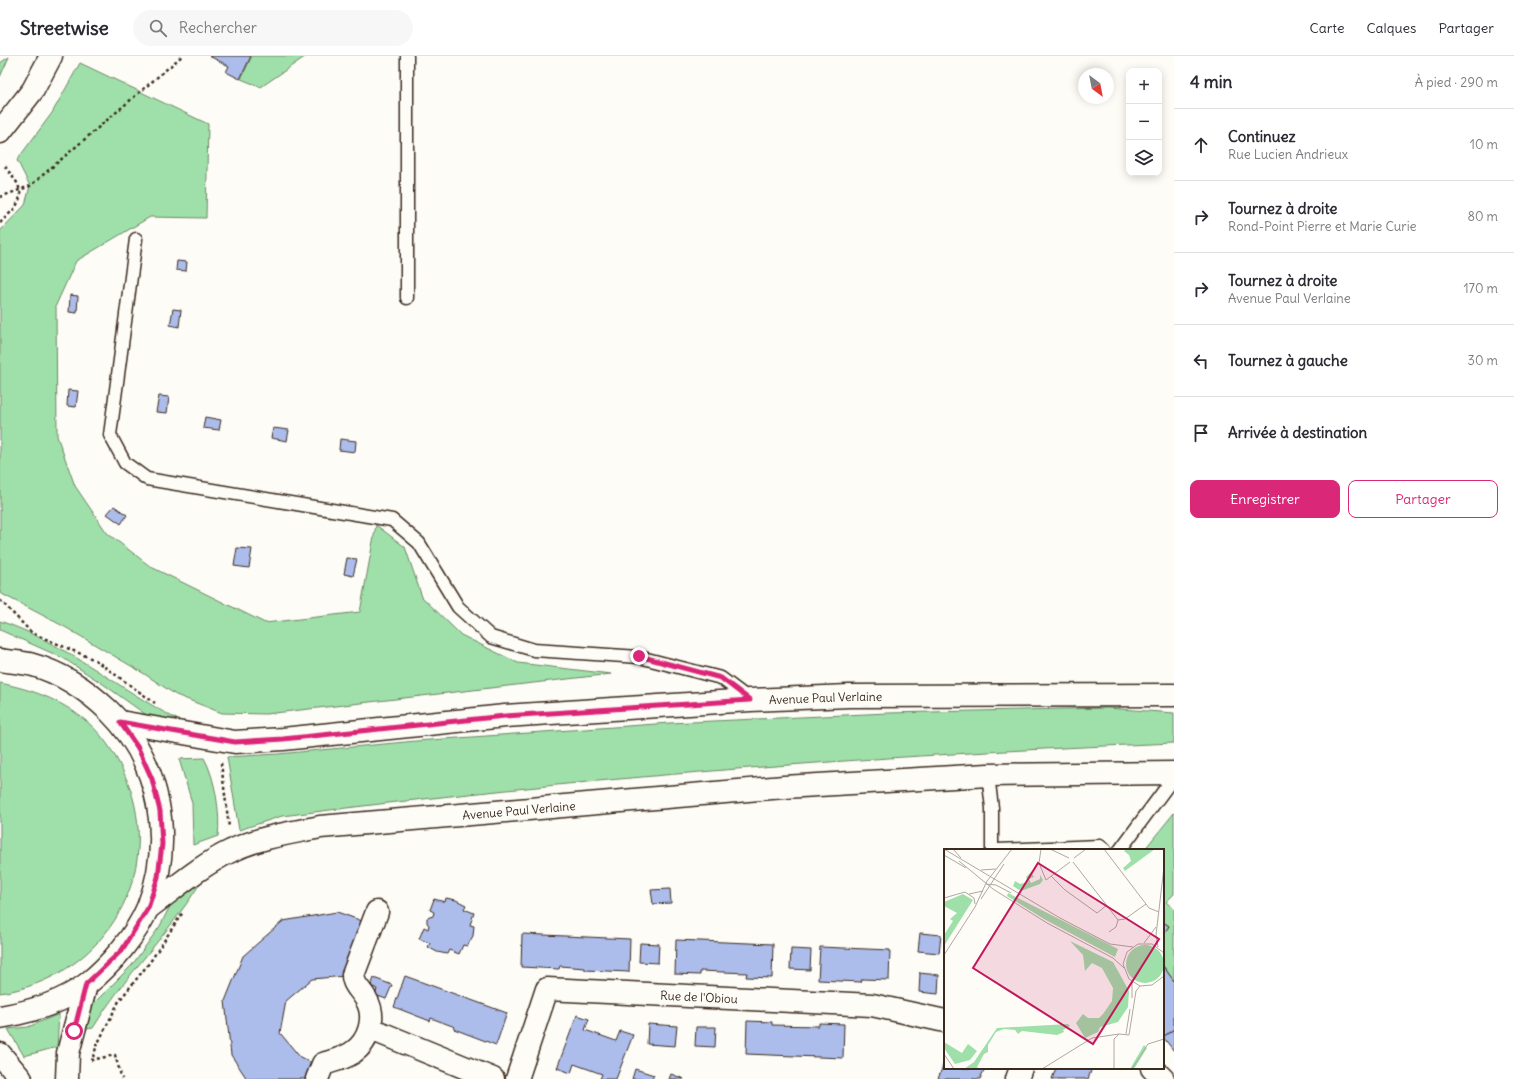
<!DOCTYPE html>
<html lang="fr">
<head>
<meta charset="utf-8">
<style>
	:root { --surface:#fff; --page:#f7f7f7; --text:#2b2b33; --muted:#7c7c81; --line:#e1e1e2; --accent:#db2777 }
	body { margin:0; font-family:Delius,sans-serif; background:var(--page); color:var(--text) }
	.controls { position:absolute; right:12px; top:12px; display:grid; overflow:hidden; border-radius:8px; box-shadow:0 2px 10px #0003 }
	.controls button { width:36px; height:36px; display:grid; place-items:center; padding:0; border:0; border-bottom:1px solid var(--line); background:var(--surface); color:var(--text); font:20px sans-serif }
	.compass { position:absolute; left:1078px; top:12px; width:36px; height:36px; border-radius:50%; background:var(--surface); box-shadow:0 2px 10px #0003; rotate:148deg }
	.stop { position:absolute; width:12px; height:12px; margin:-9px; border:3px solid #db2777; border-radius:50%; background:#fff }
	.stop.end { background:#db2777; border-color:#fff; box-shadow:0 1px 4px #0008 }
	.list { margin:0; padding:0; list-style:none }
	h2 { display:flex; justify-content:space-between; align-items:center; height:52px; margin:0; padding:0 16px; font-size:17px }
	h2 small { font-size:13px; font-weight:400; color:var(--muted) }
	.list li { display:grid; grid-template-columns:26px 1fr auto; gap:12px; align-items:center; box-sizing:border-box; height:72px; padding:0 16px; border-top:1px solid var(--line) }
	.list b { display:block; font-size:15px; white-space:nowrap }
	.list p { margin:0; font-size:13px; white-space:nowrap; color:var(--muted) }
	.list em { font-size:13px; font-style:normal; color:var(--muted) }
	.actions { display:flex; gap:8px; padding:12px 16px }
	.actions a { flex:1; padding:9px 0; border:1px solid var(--accent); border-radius:8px; text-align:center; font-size:14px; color:var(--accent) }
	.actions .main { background:var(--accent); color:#fff }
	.icon { flex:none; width:22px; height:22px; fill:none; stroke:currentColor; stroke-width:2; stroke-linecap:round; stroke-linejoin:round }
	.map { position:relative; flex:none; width:1174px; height:1023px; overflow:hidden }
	header { display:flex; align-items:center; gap:24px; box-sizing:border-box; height:56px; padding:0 20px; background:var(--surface); border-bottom:1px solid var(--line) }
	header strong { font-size:19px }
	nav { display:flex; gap:22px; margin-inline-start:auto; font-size:14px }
	.search { width:280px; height:36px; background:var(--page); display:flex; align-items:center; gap:10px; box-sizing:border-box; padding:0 14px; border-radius:22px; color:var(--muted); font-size:15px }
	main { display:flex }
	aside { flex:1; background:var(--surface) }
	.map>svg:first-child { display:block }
	.green { fill:#9fe0aa; stroke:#6d8564 }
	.building { fill:#acbceb; stroke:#3b2a1e }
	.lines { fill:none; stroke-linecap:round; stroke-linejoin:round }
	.service-casing { stroke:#3b2a1e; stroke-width:15 }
	.minor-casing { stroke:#3b2a1e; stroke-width:25 }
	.secondary-casing { stroke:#3b2a1e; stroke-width:25 }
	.path { stroke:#3b2a1e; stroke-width:2.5; stroke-dasharray:3 3; stroke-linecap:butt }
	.service { stroke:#fdfcf7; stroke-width:12 }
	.minor { stroke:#fdfcf7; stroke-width:22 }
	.secondary { stroke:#fdfcf7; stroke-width:22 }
	.route { stroke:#db2777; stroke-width:5 }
	.labels { text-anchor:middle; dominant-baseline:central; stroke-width:3; stroke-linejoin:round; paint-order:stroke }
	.street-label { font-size:12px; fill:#3b2a1e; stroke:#fdfcf7 }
	.inset-road { fill:none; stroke:#afa8a0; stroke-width:1 }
	.view { fill:#c2185b; fill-opacity:0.15; stroke:#c2185b; stroke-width:2 }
	.inset-edge { fill:none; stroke:#3b2a1e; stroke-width:2 }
</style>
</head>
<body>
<header>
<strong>Streetwise</strong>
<div class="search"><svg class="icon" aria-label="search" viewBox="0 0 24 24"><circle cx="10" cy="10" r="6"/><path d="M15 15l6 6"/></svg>Rechercher</div>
<nav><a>Carte</a><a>Calques</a><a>Partager</a></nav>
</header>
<main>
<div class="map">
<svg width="1174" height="1023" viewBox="0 0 1174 1023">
	<rect width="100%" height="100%" fill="#fdfcf7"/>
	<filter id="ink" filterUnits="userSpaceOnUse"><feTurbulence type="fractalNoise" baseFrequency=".025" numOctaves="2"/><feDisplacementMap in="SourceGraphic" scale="8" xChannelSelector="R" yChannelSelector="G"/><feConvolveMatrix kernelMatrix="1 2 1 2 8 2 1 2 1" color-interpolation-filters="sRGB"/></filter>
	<g filter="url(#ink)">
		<!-- green -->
		<g class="green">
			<polygon points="252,0 306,0 261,31 241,23"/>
			<polygon points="9,1 0,21 0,7"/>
			<polygon points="80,7 208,68 206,162 150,161 76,205 56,249 57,380 75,430 107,477 151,511 265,567 360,556 376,469 405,491 422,541 461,579 518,607 611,618 266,658 222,657 176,639 143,617 65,571 0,537 0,175 25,149 30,130 17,104 52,57"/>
			<path d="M0,565C65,587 118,632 178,664L179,670L145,658L103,628L63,602L0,574Z"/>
			<path d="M0,627C33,634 59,643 85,664C106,681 121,707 130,732C162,827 99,923 0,937Z"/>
			<path d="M1107,652L1174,657V687C876,699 578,722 282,760L239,774L227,701L278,698L416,685L670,667L888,657Z"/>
			<path d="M204,702C215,721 221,759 218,780L193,789L192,747L179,703Z"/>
			<polygon points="1174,757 1174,838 1166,846 1174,853 1174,925 1163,910 1163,879 1169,870 1163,866 1163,794 1144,794"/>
			<path d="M201,826C169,878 124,920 93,972L81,974L88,953L132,909L160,870L175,840Z"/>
			<polygon points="59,958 57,991 24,1000 8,973 28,971"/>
		</g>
		<!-- building -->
		<g class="building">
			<polygon points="209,0 251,0 240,23 226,16 229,10"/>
			<polygon points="177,205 187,206 186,215 176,214"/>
			<polygon points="70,239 78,240 77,257 69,256"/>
			<polygon points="173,253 181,254 179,271 170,269"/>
			<polygon points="68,334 78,335 76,351 67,350"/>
			<polygon points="159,340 169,341 167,357 156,356"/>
			<polygon points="205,361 221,364 219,374 203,372"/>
			<polygon points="273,372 289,374 287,385 271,382"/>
			<polygon points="340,383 356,385 355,396 339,394"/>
			<polygon points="114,450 127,459 121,468 107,458"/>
			<polygon points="237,492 252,493 249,512 234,510"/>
			<polygon points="347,502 357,503 353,520 344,518"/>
			<polygon points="670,833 671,847 653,848 651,834"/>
			<polygon points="446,842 456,844 466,849 464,853 474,857 470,869 474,870 473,880 467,890 463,889 459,898 449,894 447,898 437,896 428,891 430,887 419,883 424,871 428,873 429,869 427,867 427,862 433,860 434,856 430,854 434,843 445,846"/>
			<polygon points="337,856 365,866 345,920 312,923 286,945 280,977 300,1001 312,1007 306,1023 247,1023 231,999 225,945 243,900 283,865"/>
			<polygon points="1163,866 1169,870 1163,879"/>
			<polygon points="920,877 941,879 939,897 918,895"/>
			<polygon points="522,878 630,883 629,916 585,914 585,912 560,910 559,913 521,911"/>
			<polygon points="676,884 773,888 772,922 746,921 747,917 700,915 700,919 675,918"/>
			<polygon points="640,887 659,888 658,907 639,906"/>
			<polygon points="820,891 890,894 889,924 862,923 861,926 818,924"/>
			<polygon points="791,893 811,894 810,914 790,913"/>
			<polygon points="1163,910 1174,925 1174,973 1163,981"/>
			<polygon points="919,917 939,919 938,938 919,936 920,917"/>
			<polygon points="405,920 507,957 496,989 454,973 455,971 431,962 430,965 394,951"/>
			<polygon points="374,922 392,929 386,943 375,939 377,933 371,930"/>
			<polygon points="577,959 589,963 585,974 616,985 620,975 633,979 616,1023 600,1023 602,1018 574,1008 571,1017 557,1012"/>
			<polygon points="747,965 772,966 772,969 819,970 819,967 844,968 843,1002 746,998"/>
			<polygon points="648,968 677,970 675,990 647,988"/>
			<polygon points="696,971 716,971 715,991 695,990"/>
			<polygon points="1174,973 1174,995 1163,981"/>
			<polygon points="945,1004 945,1012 979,1012 984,1014 980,1023 938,1023"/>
			<polygon points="1056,1012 1092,1012 1088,1023 1052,1023"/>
			<polygon points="635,1013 654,1019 652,1023 632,1023"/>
			<polygon points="671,1018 684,1023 669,1023"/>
		</g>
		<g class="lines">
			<!-- service casing -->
			<g class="service-casing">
				<g id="service">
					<polyline points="136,183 110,379 125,407 147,423 392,464 419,487 458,551 491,581 534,594 639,601 721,622 749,643"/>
					<polyline points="407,242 407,0"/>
					<polyline points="988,719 992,752 992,794"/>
					<polyline points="997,794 1100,790 1105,794"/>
					<polyline points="1120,794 1174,721"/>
				</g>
			</g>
			<!-- minor casing -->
			<g class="minor-casing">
				<g id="minor">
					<polyline points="0,76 33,34 51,0"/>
					<polyline points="371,973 493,1023"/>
					<polyline points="0,998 21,1023"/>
					<polyline points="1152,1012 1163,1023"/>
					<polyline points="67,1023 68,997 86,929"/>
					<path d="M317,1023L323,1008C332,1005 343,1003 352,997C369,986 377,961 366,943C361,934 353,929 353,919L377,856"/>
					<path id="s1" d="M517,1023L547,933L872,949L945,965"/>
					<polyline points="1017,1023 1021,1012"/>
				</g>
			</g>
			<!-- secondary casing -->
			<g class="secondary-casing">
				<g id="secondary">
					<path d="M0,604C11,606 22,606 33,609C62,617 88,635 109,655C161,706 174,785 148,851C137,878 110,910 87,928C62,947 30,956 0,961"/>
					<path id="s2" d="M120,666L235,686L283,683L505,660L750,644L849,640L1174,639"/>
					<path id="s3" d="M148,852C174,833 201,809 231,795C259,781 291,777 320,771L784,731L988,719L1174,717"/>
				</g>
			</g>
			<!-- path -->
			<g class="path">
				<polyline points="0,141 30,130 182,0"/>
				<polyline points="0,167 16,151 21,139 18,128 4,109"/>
				<polyline points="0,544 32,577 95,604 155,647"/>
				<polyline points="221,707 229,771"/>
				<polyline points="95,989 97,989 119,945 150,906 183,856"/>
				<polyline points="93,1001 97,989"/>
				<polyline points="91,1004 115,999 122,1023"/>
			</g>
			<!-- service -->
			<use href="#service" class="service"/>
			<!-- minor -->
			<use href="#minor" class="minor"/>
			<!-- secondary -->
			<use href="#secondary" class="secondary"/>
		</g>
	</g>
	<g class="lines" filter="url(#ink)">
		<!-- route -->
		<polyline class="route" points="74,975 86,928 122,894 148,852 158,821 162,788 160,755 152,723 138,692 120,666 235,686 283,683 505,660 750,644 721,622 639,600"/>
	</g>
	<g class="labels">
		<!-- street labels -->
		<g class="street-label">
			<text stroke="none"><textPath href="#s2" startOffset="709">Avenue Paul Verlaine</textPath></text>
			<text stroke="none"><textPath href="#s3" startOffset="393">Avenue Paul Verlaine</textPath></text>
			<text stroke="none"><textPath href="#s1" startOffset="247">Rue de l'Obiou</textPath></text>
		</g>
	</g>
	<!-- overview -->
	<g transform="translate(944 793)">
		<rect width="220" height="220" fill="#fdfcf7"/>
		<path d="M183,0H211L181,22L179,19L187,12L185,6L180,2ZM87,23L90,28L85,30L87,34L96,30V26L99,31L96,35L77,42L69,37L71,32L76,35L84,33L82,28ZM64,44L174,100L171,108L100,70L63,47ZM19,45L29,51L0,97V86L9,72L6,70L13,64L0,57V53ZM126,92L169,113L185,142L184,158L174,173L156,178L154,183L141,189L132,174L139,165L144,169H155L159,165L168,152L169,139L158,119L148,114L141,122L139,106ZM182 115a19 19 0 1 1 38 0a19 19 0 1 1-38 0ZM124,175L126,177L119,181L120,183L113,186L78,182L74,185L71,181L60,180L52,183L44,196V203L40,205L33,218L35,220H20L30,213L53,179ZM0,193L18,204L24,195L33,202L26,211L11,215L0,199ZM200,196L203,199L190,220H186Z" fill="#9fe0aa"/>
		<path class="inset-road" d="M0,0L116,69L166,95L189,98M9,0L17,9M97,0L95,14L102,31L126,13M106,0L125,9M160,0L205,59L215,63M0,6L22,19M130,9L142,0M15,12L49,40L103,74L169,109L180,119M129,13L174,71M37,21L52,20M107,27L121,41L153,64L163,56M42,35L52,36L67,44M25,45L39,42M0,49L21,43L30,49L31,55M37,50L60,15M165,83L172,78L174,71L181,70L202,55M200,94L212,78M214,98L212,86L220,18M220,104L208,95H194L183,103L179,115L185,130L196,137L208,136L220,127M0,106L31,58L43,32L68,0M188,149V133M182,185L186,160M0,205L10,220M98,220L148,189L175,185M170,220V190L175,185L185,186L192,142L196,137M188,220L204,195L220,190"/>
		<path class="view" d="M94,14L215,90L149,195L29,119Z"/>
		<rect width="220" height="220" class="inset-edge"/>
	</g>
</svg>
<div class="controls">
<button>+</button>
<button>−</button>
<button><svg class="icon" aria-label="layers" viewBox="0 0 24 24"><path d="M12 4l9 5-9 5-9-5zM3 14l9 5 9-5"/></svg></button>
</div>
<svg class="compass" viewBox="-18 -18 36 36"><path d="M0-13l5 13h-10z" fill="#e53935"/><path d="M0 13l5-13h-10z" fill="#7c7c81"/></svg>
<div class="stop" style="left:74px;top:975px"></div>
<div class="stop end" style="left:639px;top:600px"></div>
</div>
<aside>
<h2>4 min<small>À pied · 290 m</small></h2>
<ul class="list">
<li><svg class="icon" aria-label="ahead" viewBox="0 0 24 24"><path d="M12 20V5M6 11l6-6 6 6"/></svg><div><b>Continuez</b><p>Rue Lucien Andrieux</p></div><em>10 m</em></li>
<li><svg class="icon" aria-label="right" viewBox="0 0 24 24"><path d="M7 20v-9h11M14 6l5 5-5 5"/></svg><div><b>Tournez à droite</b><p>Rond-Point Pierre et Marie Curie</p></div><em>80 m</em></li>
<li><svg class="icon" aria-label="right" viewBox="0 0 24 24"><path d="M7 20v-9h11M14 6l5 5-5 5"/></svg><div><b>Tournez à droite</b><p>Avenue Paul Verlaine</p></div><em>170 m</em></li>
<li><svg class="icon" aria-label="left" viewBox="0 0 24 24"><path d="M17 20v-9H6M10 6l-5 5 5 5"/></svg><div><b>Tournez à gauche</b></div><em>30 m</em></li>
<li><svg class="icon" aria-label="arrive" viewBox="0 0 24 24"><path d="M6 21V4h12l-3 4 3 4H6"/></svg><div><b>Arrivée à destination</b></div></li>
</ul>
<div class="actions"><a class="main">Enregistrer</a><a>Partager</a></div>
</aside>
</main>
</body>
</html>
